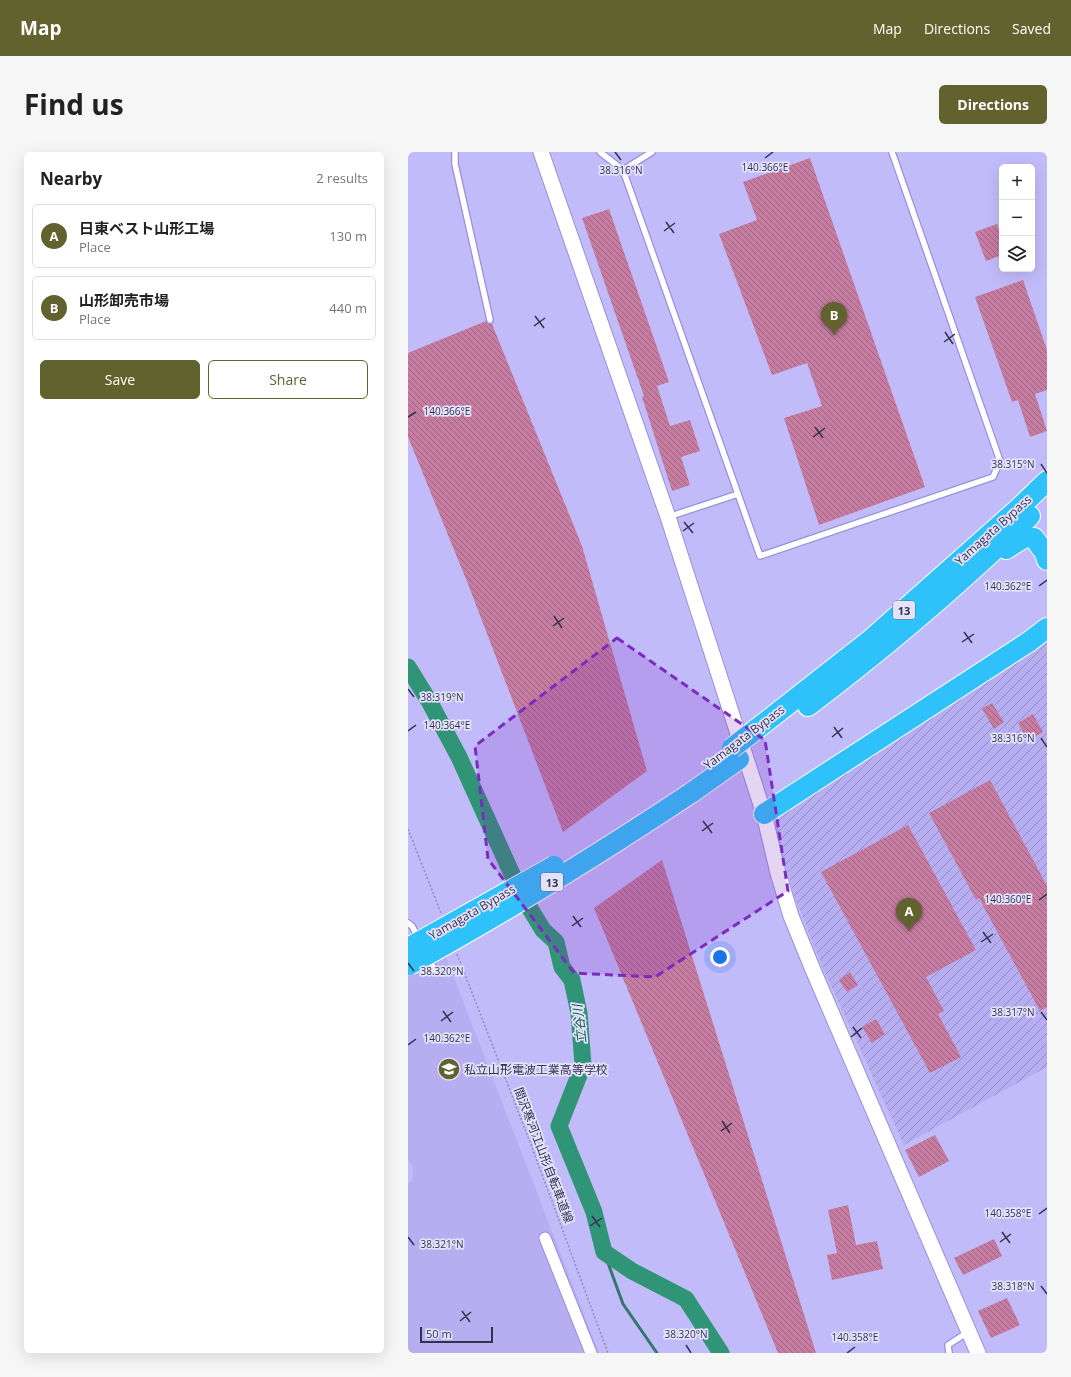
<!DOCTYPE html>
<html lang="en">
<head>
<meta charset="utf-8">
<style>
	:root { --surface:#fff; --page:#f6f6f6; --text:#222; --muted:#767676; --line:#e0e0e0; --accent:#62622f }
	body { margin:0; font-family:"Open Sans","Noto Sans JP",sans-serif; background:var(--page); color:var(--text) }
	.controls { position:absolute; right:12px; top:12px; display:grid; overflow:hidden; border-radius:6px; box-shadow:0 4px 16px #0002 }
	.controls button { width:36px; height:36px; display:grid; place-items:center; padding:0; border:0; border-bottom:1px solid var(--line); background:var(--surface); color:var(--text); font:20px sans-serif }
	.scale { position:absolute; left:12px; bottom:10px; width:73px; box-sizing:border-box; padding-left:4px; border:2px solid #353150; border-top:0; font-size:11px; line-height:14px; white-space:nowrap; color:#353150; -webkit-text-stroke:3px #e4e2fa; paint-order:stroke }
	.you { position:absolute; left:312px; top:805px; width:14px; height:14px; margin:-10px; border:3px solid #fff; border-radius:50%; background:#1a73e8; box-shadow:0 0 0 6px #1a73e833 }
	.badge { display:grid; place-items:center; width:26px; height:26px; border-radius:50%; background:var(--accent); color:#fff; font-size:13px; font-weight:700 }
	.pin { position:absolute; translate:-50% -33px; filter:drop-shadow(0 1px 2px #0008) }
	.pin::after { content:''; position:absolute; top:21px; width:14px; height:12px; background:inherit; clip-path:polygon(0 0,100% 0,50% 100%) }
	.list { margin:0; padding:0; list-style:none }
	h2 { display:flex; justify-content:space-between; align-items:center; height:52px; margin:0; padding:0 16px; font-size:17px }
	h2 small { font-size:13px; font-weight:400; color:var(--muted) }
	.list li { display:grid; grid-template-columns:26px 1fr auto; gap:12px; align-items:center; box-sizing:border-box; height:64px; margin:0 8px 8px; padding:0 8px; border:1px solid var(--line); border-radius:6px }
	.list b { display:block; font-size:15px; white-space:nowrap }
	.list p { margin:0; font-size:13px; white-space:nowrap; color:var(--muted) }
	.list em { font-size:13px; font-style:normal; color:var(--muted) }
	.actions { display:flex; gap:8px; padding:12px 16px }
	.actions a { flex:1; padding:9px 0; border:1px solid var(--accent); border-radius:6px; text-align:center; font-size:14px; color:var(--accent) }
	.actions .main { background:var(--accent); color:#fff }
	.icon { flex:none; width:22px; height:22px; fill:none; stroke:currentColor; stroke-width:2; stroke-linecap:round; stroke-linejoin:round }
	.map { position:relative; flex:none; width:639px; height:1201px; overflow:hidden; border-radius:6px }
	header { display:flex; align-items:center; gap:24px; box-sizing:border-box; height:56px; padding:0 20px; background:var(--accent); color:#fff }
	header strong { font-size:19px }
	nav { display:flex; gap:22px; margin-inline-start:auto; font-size:14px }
	.intro { display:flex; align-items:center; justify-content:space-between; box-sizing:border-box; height:96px; padding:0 24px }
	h1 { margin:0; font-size:28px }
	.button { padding:10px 18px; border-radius:6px; background:var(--accent); color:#fff; font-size:14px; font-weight:700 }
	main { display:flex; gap:24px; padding:0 24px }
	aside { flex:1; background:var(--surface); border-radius:6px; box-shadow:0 4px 16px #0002 }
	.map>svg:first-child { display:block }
	.built { fill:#b6aef1 }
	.industrial { fill:url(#industrial-furrows) }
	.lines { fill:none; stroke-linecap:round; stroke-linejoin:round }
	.stream { stroke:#32776b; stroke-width:3 }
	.river { stroke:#309577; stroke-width:17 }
	.building { fill:url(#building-back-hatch) }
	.lane-casing { stroke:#9a90da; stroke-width:8 }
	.street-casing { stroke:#9a90da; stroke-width:13 }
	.secondary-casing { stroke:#9a90da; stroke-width:17 }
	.highway-casing { stroke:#fff; stroke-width:22 }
	.path { stroke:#908abd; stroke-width:1.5; stroke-dasharray:2 2; stroke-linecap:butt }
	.lane { stroke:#fff; stroke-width:5.5 }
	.street { stroke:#fff; stroke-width:11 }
	.secondary { stroke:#fff; stroke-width:15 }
	.highway { stroke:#2fc2fa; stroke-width:20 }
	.highway-bridge-casing { stroke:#fff; stroke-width:22; stroke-linecap:butt }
	.highway-bridge { stroke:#2fc2fa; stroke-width:20 }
	.marked { fill:#7b2cbf; fill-opacity:0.2; stroke:#7b2cbf; stroke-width:3; stroke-dasharray:8 5; stroke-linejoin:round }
	.ticks { fill:none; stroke:#353150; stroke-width:1.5 }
	.labels { text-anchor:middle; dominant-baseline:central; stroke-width:3.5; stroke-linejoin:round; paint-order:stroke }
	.shield { fill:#e4e2fa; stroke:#6a6683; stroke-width:1 }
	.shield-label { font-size:11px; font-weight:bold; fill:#353150 }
	.street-label { font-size:12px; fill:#353150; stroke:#e4e2fa }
	.poi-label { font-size:12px; fill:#353150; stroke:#e4e2fa; text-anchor:start }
	.water-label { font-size:13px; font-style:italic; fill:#085a45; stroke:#e4e2fa }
	.ticks-label { font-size:10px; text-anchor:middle; fill:#353150; stroke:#e4e2fa; stroke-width:3.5; stroke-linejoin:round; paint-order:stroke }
</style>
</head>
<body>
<header>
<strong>Map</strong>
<nav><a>Map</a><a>Directions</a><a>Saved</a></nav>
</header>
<div class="intro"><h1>Find us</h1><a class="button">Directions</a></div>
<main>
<aside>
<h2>Nearby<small>2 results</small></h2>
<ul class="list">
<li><span class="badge">A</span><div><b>日東ベスト山形工場</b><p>Place</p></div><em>130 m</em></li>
<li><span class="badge">B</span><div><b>山形卸売市場</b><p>Place</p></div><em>440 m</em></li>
</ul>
<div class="actions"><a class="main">Save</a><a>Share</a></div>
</aside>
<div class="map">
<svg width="639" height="1201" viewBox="0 0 639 1201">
	<defs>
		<pattern id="industrial-furrows" width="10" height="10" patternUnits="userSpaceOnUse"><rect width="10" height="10" fill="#b6aef1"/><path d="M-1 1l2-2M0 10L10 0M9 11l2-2" fill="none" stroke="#958ec6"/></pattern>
		<pattern id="building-back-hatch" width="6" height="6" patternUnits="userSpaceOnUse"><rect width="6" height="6" fill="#c67ca0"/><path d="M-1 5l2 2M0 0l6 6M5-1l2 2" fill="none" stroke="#a26685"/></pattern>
	</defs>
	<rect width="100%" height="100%" fill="#c2bbf9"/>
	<!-- built -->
	<polygon class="built" points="38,805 191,1201 0,1201 0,1031 4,1029 5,1014 0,1009 0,825"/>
	<!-- industrial -->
	<polygon class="industrial" points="639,488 639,915 496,993 414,814 387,746 367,676 370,665"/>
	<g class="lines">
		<!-- stream -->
		<polyline class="stream" points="196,1100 215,1152 249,1201"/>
		<!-- river -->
		<polyline class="river" points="0,515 21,549 51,605 113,742 135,778 148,790 154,815 164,828 171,861 175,913 151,974 186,1060 196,1100 224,1119 278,1147 313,1201"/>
	</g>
	<!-- building -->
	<g class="building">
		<polygon points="402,6 517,335 411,373 376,266 414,254 399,211 364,223 311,82 349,68 335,30"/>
		<polygon points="201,57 261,230 249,234 262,274 282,268 292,299 273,305 282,333 264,339 234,245 236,244 174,66"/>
		<polygon points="589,72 594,85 594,103 578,109 567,80"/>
		<polygon points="615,128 639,198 639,238 627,242 639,279 622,285 610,248 604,250 567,145"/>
		<polygon points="78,169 80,172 84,172 174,394 239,619 155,680 60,432 0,285 0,201"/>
		<polygon points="584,551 596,570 586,577 574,557"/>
		<polygon points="625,562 635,580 620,589 610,571"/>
		<polygon points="582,628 639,734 639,855 632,859 571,746 568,748 521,661"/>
		<polygon points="500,673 568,798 518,825 536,859 530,862 553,905 522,921 413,720"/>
		<polygon points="254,708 408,1201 370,1201 186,756"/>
		<polygon points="442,820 450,833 439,840 431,828"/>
		<polygon points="468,867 477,882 464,891 454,875"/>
		<polygon points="527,983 541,1009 511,1025 497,998"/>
		<polygon points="440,1053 448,1093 469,1089 475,1117 424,1128 419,1103 429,1101 420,1058"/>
		<polygon points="586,1087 594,1104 555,1123 546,1106"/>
		<polygon points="599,1146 612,1173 583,1186 570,1159"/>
	</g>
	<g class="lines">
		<!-- lane casing -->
		<g class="lane-casing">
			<g id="lane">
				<polyline points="47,0 47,12 82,168"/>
				<polyline points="192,0 215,18 352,404 585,325 592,309 484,0"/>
				<polyline points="215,18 244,0"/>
				<polyline points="260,365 330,342"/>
				<polyline points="0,771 4,774 11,787"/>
				<polyline points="20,806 28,820"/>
				<polyline points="541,1201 540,1193 560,1180"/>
			</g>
		</g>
		<!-- street casing -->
		<g class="street-casing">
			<polyline id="street" points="137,1086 183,1201"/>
		</g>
		<!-- secondary casing -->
		<g class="secondary-casing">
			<polyline id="secondary" points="133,0 260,365 356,662 370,721 383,764 405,818 570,1201"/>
		</g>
		<!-- highway casing -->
		<g class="highway-casing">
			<g id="highway">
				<polyline points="598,397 617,385 626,386 637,401 639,408"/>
				<path d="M400,554C478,495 552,432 622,364"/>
				<polyline points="346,579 461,489 611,356 639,329"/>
				<polyline points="283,641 331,607"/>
				<polyline points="356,662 622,489 639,476"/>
			</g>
		</g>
		<!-- path -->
		<g class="path">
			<polyline points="0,677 33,761"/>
			<polyline points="49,802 122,990 200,1201"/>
		</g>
		<!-- lane -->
		<use href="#lane" class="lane"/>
		<!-- street -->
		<use href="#street" class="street"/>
		<!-- secondary -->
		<use href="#secondary" class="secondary"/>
		<!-- highway -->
		<use href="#highway" class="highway"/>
		<!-- highway-bridge casing -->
		<g class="highway-bridge-casing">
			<g id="highway-bridge">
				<polyline points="324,596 346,579"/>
				<polyline points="0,796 146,714"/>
				<path d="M1,813C98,760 191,702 283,641"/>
			</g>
		</g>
		<!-- highway-bridge -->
		<use href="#highway-bridge" class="highway-bridge"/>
	</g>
	<!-- marked area -->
	<path class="marked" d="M209,486L357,588L380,739L247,825L166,821L80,707L67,594Z"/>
	<!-- ticks -->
	<path class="ticks" d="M207,0L213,8M357,6L365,0M258,70L266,81M256,79L267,71M127,164L136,176M126,174L137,166M537,180L545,192M536,190L547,182M0,265L8,260M407,275L415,286M405,285L417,276M633,312L639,321M276,370L285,381M275,379L286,371M631,434L639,428M146,464L154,476M145,474L156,466M556,480L564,491M554,490L566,482M0,537L6,545M426,575L434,586M0,579L8,573M424,585L435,576M633,586L639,595M295,669L304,681M294,679L305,671M631,748L639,742M165,764L173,775M164,774L175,766M575,780L583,791M573,790L585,782M0,811L6,819M35,859L43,870M633,860L639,868M33,869L45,860M445,875L453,886M443,885L454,876M0,893L8,887M314,969L322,981M313,979L324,971M631,1062L639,1056M184,1064L192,1075M182,1074L194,1066M594,1080L602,1091M0,1085L6,1093M592,1090L603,1082M633,1134L639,1142M54,1159L62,1170M52,1169L63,1160M278,1193L283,1201M439,1201L447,1195"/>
	<!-- icons -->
	<defs>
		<g id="school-disc" transform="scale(1.15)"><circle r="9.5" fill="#62622f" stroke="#e4e2fa"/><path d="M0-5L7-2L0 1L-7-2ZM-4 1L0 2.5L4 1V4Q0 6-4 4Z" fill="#fff"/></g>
	</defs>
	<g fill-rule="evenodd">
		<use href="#school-disc" x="41" y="917"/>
	</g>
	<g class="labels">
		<!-- shield labels -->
		<g class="shield">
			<rect x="485" y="449" width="22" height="18" rx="3"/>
			<rect x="133" y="721" width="22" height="18" rx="3"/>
		</g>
		<g class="shield-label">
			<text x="496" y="458">13</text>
			<text x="144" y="730">13</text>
		</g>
		<!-- street labels -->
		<g class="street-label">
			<text transform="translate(585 378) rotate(-42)">Yamagata Bypass</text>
			<text transform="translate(336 585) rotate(-37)">Yamagata Bypass</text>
			<text transform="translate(64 760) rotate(-30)">Yamagata Bypass</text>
			<text transform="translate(136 1003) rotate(69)">間沢寒河江山形自転車道線</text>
		</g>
		<!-- poi labels -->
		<g class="poi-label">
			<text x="56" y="917">私立山形電波工業高等学校</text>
		</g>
		<!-- water labels -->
		<g class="water-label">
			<text transform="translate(171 872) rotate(-96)">立谷川</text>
		</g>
	</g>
	<g class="ticks-label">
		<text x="357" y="19">140.366°E</text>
		<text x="213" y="22">38.316°N</text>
		<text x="39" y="263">140.366°E</text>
		<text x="605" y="316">38.315°N</text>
		<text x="600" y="438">140.362°E</text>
		<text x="34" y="549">38.319°N</text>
		<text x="39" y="577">140.364°E</text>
		<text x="605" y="590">38.316°N</text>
		<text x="600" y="751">140.360°E</text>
		<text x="34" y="823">38.320°N</text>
		<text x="605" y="864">38.317°N</text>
		<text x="39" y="890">140.362°E</text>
		<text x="600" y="1065">140.358°E</text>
		<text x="34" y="1096">38.321°N</text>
		<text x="605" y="1138">38.318°N</text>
		<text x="278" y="1186">38.320°N</text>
		<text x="447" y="1189">140.358°E</text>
	</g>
</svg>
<div class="controls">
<button>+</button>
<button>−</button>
<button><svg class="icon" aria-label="layers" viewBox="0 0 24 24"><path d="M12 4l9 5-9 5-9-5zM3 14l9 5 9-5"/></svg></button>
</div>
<div class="scale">50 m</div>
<div class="you"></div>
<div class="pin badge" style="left:501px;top:779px">A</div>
<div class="pin badge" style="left:426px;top:183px">B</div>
</div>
</main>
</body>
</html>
